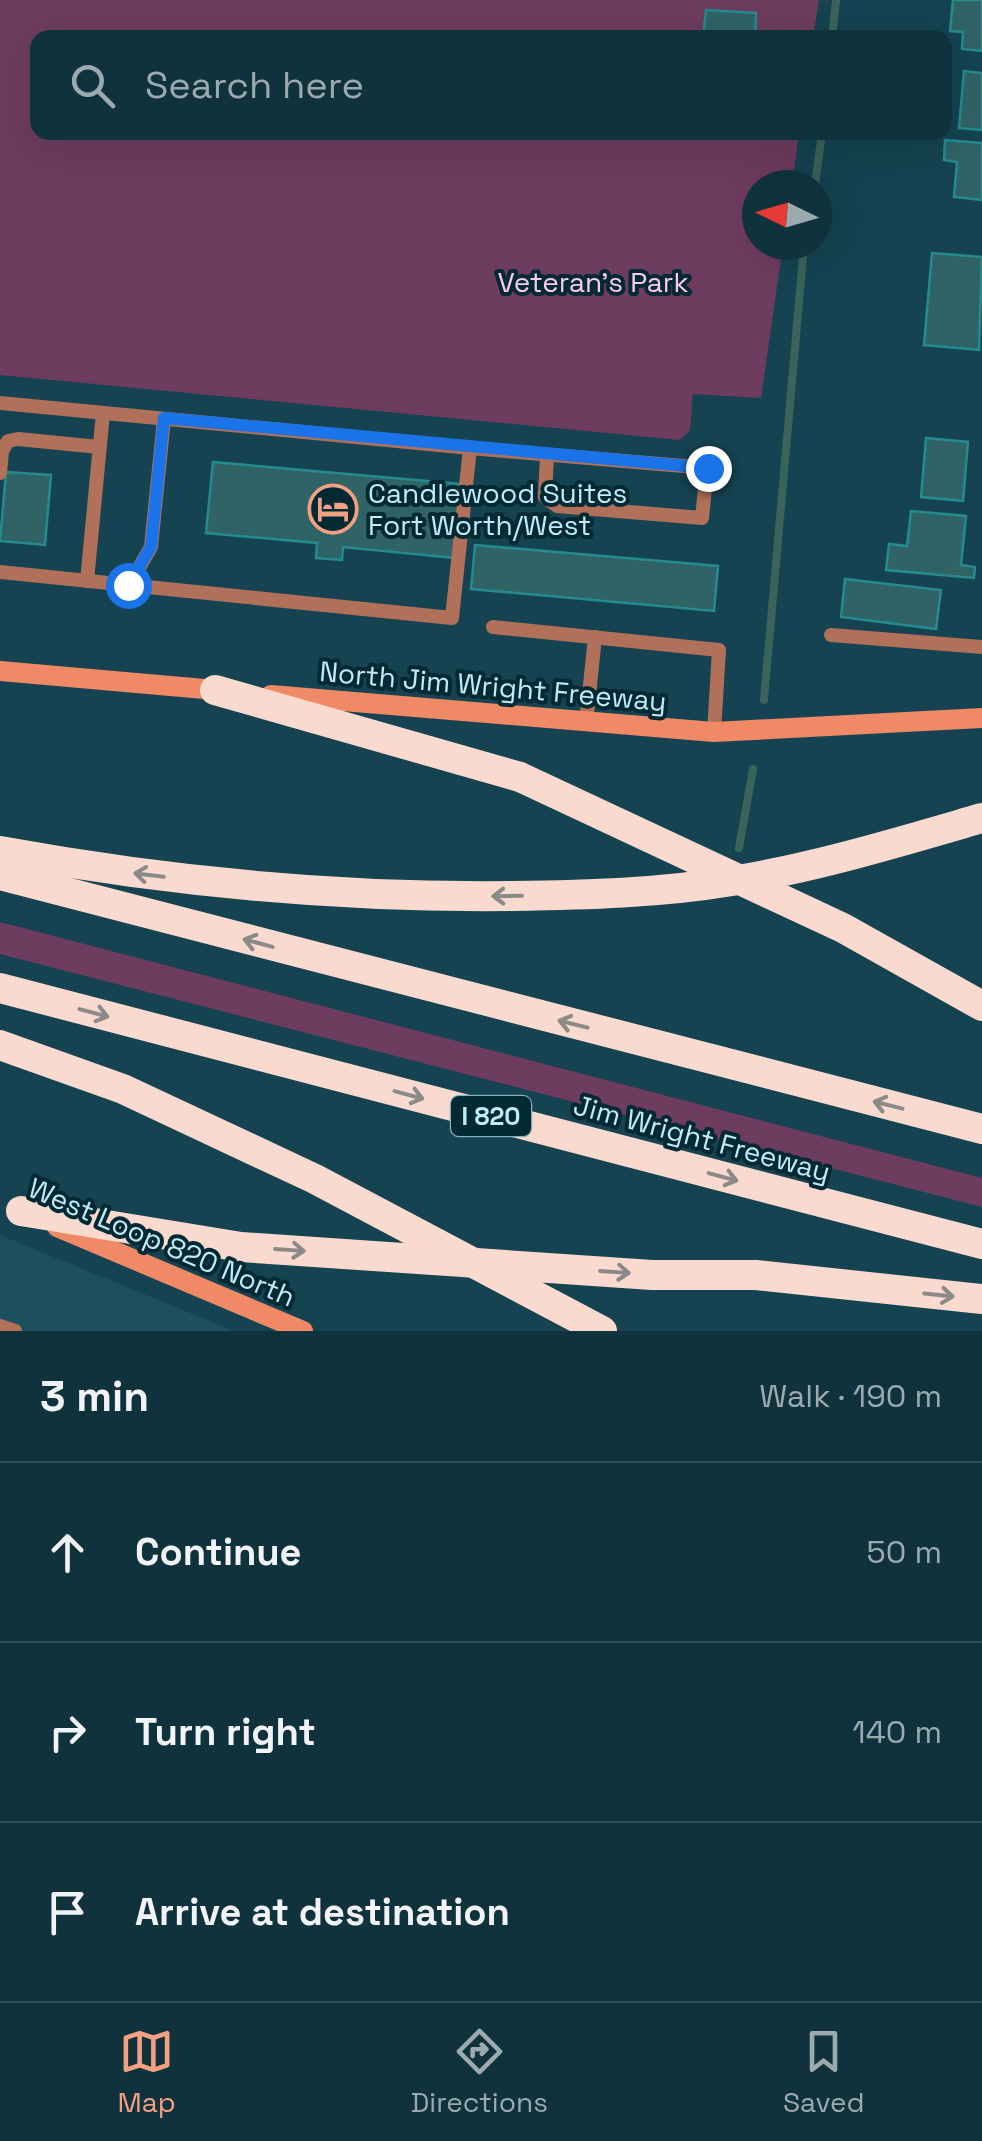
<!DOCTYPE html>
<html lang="en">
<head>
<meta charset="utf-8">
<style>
	:root { --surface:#10323d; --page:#193a44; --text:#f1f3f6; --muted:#9caab0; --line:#304d57; --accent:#f39f82 }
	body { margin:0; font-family:"Space Grotesk",sans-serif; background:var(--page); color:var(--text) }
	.compass { position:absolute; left:742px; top:170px; width:90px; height:90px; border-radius:50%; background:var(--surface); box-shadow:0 10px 40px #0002; rotate:275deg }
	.stop { position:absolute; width:30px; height:30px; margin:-22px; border:8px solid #1a73e8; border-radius:50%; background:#fff }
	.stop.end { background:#1a73e8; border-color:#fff; box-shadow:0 2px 10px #0008 }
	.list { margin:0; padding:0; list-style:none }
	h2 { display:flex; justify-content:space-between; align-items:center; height:130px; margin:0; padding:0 40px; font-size:42px }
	h2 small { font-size:32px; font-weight:400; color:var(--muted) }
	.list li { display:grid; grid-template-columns:65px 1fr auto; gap:30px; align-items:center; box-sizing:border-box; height:180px; padding:0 40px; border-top:2px solid var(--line) }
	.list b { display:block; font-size:38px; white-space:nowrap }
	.list em { font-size:32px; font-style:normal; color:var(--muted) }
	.icon { flex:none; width:55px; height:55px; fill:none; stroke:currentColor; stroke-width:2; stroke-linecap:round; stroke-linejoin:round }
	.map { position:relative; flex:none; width:982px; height:1331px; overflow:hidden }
	.search { position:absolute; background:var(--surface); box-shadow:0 10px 40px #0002; left:30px; right:30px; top:30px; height:110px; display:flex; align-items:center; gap:25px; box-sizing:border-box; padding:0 35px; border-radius:20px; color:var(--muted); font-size:38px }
	.sheet { height:670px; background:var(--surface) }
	nav { display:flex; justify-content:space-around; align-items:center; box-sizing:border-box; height:140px; border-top:2px solid var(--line); background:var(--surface); font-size:28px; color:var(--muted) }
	nav a { display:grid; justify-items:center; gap:5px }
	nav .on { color:var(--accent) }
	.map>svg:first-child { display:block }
	.built { fill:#1c505f }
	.green { fill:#6e3c5e }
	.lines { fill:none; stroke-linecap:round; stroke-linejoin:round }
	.stream { stroke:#3a635b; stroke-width:8 }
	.building { fill:#306366; stroke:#248b90; stroke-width:2.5 }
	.service { stroke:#b07059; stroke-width:14 }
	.secondary { stroke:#f08965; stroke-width:20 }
	.motorway { stroke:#fad9ce; stroke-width:30 }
	.oneway { stroke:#8b8a88 }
	.route { stroke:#1a73e8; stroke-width:12 }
	.labels { text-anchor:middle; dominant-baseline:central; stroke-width:8; stroke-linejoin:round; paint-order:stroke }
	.shield { fill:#032933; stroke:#88afbc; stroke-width:2.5 }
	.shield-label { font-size:25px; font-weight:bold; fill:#c1e9f6 }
	.park-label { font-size:28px; fill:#facae9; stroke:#032933 }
	.poi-label { font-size:28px; fill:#c1e9f6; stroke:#032933; text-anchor:start }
	.street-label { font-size:28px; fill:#c1e9f6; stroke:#032933 }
</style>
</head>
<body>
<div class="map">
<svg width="982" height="1331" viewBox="0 0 982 1331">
	<rect width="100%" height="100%" fill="#154351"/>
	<!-- built -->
	<polygon class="built" points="0,1235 234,1331 0,1331"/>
	<!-- green -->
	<g class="green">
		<polygon points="0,0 819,0 813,37 38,38 38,132 799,133 792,185 757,185 757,245 783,245 761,398 693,394 690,430 680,440 0,375"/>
		<polygon points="0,922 982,1178 982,1207 0,954"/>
	</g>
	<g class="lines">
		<!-- stream -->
		<g class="stream">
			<polyline points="832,38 836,0"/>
			<polyline points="815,185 822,132"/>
			<polyline points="764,700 804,245"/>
			<polyline points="739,848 753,769"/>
		</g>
	</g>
	<!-- building -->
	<g class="building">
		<polygon points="953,0 982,0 982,51 962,49 963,32 950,31"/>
		<polygon points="706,10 756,13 755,38 703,38"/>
		<polygon points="964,71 982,73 982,130 959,128"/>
		<polygon points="945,140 982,143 982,200 954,197 957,162 944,160"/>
		<polygon points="932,253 982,257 979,350 924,345"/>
		<polygon points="926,438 968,442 963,501 921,497"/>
		<polygon points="213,462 460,484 454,558 343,547 342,560 316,558 317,543 206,533"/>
		<polygon points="6,472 51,475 45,545 0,541"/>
		<polygon points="911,511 966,516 961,565 975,567 974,578 886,570 889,544 907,546"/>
		<polygon points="475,545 718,566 714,611 471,589"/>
		<polygon points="845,579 941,590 936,629 841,617"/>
	</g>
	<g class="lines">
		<!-- service -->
		<g class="service">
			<polyline points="0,403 470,448 452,618 0,572"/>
			<polyline points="470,448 707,468 702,518 557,506 545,497 547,455"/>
			<polyline points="0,473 2,451 8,441 18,439 99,447"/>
			<polyline points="87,581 103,413"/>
			<polyline points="129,585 151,547 164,419"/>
			<polyline points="493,627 719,650 714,732"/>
			<polyline points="831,635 982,647"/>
			<polyline points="586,723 595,637"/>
			<polyline points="0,1326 15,1331"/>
		</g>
		<!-- secondary -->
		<g class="secondary">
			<polyline points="0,671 227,691"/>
			<polyline points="271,695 714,732 982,718"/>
			<polyline points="57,1227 303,1331"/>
		</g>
		<!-- motorway -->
		<g class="motorway">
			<polyline points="215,690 520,777 843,928 982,1006"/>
			<path d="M0,851C170,882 340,898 513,896C586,895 660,893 732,881C817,867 899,842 982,818"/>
			<polyline points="0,875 982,1129"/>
			<polyline points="0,988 982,1244"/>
			<polyline points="0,1045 123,1089 315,1179 602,1331"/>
			<polyline points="21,1211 241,1247 652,1275 756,1275 982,1299"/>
		</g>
	</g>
	<!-- one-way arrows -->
	<defs><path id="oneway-shaft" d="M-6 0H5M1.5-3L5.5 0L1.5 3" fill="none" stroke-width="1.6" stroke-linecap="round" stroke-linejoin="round" transform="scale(2.5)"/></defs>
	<g class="oneway">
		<use href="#oneway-shaft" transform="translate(149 875) rotate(-173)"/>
		<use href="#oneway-shaft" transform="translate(507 896) rotate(179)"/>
		<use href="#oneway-shaft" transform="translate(258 943) rotate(-165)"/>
		<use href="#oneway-shaft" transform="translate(94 1013) rotate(15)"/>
		<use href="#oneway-shaft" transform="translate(573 1024) rotate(-166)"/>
		<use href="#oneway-shaft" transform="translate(409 1095) rotate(15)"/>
		<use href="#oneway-shaft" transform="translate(888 1105) rotate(-166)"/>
		<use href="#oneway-shaft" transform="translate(723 1177) rotate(15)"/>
		<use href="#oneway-shaft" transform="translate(290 1250) rotate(4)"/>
		<use href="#oneway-shaft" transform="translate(615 1272) rotate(4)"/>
		<use href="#oneway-shaft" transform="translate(939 1295) rotate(6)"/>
	</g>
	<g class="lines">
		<!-- route -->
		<polyline class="route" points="128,585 151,547 164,418 708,468"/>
	</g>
	<!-- icons -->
	<defs>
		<g id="hotel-ring" transform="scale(2.5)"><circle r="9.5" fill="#032933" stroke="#f39f82" stroke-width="1.5"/><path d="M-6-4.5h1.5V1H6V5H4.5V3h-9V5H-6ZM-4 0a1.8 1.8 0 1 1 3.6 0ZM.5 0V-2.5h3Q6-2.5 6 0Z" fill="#f39f82"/></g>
	</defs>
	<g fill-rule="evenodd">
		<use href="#hotel-ring" x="333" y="509"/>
	</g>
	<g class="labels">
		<!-- shield labels -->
		<rect class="shield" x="451" y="1096" width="80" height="40" rx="8"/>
		<g class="shield-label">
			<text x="491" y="1116">I 820</text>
		</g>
		<!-- park labels -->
		<g class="park-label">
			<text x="593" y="282">Veteran's Park</text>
		</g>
		<!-- poi labels -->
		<g class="poi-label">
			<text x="368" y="493">Candlewood Suites<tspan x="368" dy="32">Fort Worth/West</tspan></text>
		</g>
		<!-- street labels -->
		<g class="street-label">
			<text transform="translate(493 686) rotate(5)">North Jim Wright Freeway</text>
			<text transform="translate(702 1138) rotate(15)">Jim Wright Freeway</text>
			<text transform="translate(162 1242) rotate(23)">West Loop 820 North</text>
		</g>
	</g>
</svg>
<svg class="compass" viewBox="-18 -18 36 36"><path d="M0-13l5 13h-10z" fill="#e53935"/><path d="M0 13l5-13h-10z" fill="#9caab0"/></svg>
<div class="stop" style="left:128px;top:585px"></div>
<div class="stop end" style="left:708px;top:468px"></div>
<div class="search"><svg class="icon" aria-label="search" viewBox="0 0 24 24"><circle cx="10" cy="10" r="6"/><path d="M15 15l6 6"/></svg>Search here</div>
</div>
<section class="sheet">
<h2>3 min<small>Walk · 190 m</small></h2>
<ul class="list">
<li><svg class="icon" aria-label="ahead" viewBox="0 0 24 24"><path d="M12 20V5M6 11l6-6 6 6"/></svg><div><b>Continue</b></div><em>50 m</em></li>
<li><svg class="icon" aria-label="right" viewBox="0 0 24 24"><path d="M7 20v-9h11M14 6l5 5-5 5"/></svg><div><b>Turn right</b></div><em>140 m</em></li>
<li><svg class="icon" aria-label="arrive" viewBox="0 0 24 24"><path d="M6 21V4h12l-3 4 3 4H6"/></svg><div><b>Arrive at destination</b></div></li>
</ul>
</section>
<nav>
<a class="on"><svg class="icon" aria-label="map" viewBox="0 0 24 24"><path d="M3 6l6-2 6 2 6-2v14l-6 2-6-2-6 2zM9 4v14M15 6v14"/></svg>Map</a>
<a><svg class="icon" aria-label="directions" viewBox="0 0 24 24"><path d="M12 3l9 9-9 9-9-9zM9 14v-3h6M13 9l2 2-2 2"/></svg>Directions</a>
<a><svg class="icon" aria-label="saved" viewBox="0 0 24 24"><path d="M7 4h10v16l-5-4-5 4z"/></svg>Saved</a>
</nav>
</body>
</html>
